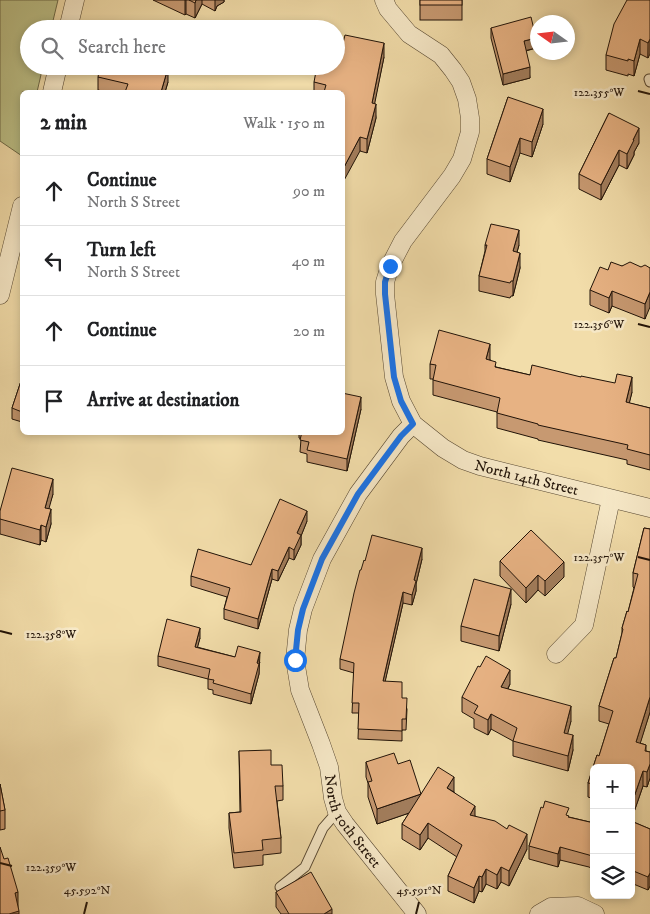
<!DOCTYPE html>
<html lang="en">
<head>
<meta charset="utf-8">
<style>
	:root { --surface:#fff; --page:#f2f2f2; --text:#202124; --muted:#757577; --line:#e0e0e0 }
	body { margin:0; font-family:"IM FELL DW Pica",serif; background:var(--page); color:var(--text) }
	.controls { position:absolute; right:15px; bottom:15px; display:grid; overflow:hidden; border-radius:8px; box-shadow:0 2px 8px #0003 }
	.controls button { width:45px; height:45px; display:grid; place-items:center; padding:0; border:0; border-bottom:1px solid var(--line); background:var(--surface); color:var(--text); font:25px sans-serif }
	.compass { position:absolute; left:530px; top:15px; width:45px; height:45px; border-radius:50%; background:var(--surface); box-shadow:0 2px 8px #0003; rotate:284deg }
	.stop { position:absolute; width:15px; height:15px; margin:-11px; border:4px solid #1a73e8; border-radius:50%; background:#fff }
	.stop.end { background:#1a73e8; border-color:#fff; box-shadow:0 1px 5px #0008 }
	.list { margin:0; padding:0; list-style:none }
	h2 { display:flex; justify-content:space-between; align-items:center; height:65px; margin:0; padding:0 20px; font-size:21px }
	h2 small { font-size:16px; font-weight:400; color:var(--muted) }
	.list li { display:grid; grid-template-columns:32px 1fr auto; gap:15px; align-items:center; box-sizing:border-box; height:70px; padding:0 20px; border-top:1px solid var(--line) }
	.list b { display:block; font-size:19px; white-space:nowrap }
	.list p { margin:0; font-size:16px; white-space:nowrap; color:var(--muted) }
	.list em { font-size:16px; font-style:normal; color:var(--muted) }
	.icon { flex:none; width:28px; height:28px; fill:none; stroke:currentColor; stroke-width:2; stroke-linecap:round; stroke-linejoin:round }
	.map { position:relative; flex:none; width:650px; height:914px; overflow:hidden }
	.search { position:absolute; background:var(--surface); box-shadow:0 2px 8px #0003; left:20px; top:20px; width:325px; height:55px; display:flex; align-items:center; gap:12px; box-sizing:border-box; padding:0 18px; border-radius:28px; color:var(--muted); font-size:19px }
	.panel { position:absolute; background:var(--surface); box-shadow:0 2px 8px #0003; left:20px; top:90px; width:325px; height:345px; border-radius:8px }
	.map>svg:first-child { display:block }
	.green { fill:#bcc087; stroke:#6e6a48 }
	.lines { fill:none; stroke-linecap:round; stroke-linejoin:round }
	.lane-casing { stroke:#554630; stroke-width:11 }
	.street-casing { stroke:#554630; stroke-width:19 }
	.lane { stroke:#f7e9c8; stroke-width:9 }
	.street { stroke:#f7e9c8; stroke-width:18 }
	.wall { fill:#c79971; stroke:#211308 }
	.shaded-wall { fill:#a27d5c; stroke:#211308 }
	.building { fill:#e7b283; stroke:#211308 }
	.route { stroke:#1a73e8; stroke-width:6 }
	.ticks { fill:none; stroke:#211308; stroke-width:2 }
	.labels { text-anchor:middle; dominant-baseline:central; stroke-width:5; stroke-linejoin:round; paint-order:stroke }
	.street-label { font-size:15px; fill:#211308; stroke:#f7e9c8 }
	.ticks-label { font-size:12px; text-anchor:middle; fill:#211308; stroke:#f7e9c8; stroke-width:5; stroke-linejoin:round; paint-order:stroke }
</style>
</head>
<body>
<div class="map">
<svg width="650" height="914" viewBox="0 0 650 914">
	<rect width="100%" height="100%" fill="#f2ddaa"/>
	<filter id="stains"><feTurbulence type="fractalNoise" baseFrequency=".004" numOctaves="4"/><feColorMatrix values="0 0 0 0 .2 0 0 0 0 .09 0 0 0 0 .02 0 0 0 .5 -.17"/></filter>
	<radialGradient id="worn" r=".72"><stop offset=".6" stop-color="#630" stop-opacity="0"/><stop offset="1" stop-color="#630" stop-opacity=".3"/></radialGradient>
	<!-- green -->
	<polygon class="green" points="0,0 58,0 51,29 29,29 29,66 43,66 37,92 22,92 22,156 0,141"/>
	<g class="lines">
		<!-- lane casing -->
		<g class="lane-casing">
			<g id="lane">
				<polyline points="649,79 650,82"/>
				<polyline points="280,887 305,867 323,828 337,812"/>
			</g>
		</g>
		<!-- street casing -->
		<g class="street-casing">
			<g id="street">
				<path id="s1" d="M384,0L388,9L409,34L441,55L453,70L461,82L467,99L470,118V132L462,159L452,176L403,241L390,266L385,282V294L394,377L401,401L413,424L443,448L463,460L480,466L650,508"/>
				<polyline points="68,29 75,0"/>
				<polyline points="52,92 58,66"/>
				<polyline points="0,295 22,206"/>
				<path id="s2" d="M413,424L401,436L358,494L322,559L303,609L298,630L295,660L300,690L321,744L329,767L333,798L337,812L345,824L417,914"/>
				<polyline points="556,654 584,625 611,499"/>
				<polyline points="539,914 551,907 578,906 595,914"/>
			</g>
		</g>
		<!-- lane -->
		<use href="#lane" class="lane"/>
		<!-- street -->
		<use href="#street" class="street"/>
	</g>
	<!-- wall -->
	<g class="wall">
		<polygon points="153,0 224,0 224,2 217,6 215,11 202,4 195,18 186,14 185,15"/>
		<rect x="420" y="0" width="42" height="20"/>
		<polygon points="650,0 648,58 640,54 634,76 628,74 628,76 606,70 606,55"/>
		<polygon points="491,28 536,48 526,51 530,78 503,85 491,38"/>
		<polygon points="384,57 374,104 376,118 367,153 360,151 342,92 314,92 314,82 338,63"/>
		<polygon points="98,77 168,82 165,92 106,92 98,90"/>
		<polygon points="508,97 543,124 532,157 520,153 510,182 487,174 487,159"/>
		<polygon points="609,113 639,143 634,152 634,155 627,169 619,165 601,200 579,189 579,174"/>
		<polygon points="485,245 519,245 517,252 520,268 513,296 511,296 510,298 479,291 479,276 485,251"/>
		<polygon points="622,266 650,268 645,319 612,306 609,313 590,305 590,290 608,270"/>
		<polygon points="490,359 490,360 496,367 530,375 632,392 629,403 650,408 650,470 627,464 627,460 538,440 538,439 497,428 497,412 433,395 433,379 430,379 430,364"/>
		<polygon points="22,378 22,422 12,419 12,408"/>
		<polygon points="361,409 347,471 307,462 307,454 300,452 301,439 299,438 299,432 342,432"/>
		<polygon points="53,494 48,509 51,524 46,542 41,540 40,545 0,534 0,511"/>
		<polygon points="307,521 301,536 301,545 294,560 289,558 278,581 272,579 258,629 224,619 224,609 227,597 191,586 191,576 251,565"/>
		<polygon points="644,528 650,529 650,712 640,743 646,745 646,751 650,752 650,778 647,787 643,786 634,812 631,811 631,768 594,768 594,799 588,797 588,783 597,755 599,756 609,724 599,721 599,706 614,658 616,658 622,633 622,628 627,611 628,612 634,588 633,587 633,573"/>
		<polygon points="422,559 416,584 416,591 412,605 403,603 385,681 402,698 407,709 406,730 402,730 402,741 358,739 359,713 352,713 354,673 340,669 340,659"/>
		<polygon points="500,561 564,577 545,596 538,590 526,603 500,576"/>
		<polygon points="511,604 499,651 461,641 461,626"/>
		<polygon points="200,638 197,647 235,657 260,662 259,665 259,674 251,704 213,694 213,690 208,689 208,679 158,666 158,656"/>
		<polygon points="510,684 508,689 571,721 567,734 573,750 568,771 513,756 513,741 491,729 488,735 474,728 474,719 462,712 462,697"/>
		<polygon points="239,751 271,765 283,786 283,800 277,801 281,838 281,853 263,855 263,865 234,868 229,828 229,813 240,812"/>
		<polygon points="366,762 398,764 421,794 454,792 475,816 527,849 509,886 501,882 497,889 486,884 482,892 479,891 474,903 448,891 448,876 457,857 428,838 420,850 402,839 402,824 409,813 377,824 368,797 368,783 366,777"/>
		<polygon points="0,784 5,810 5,829 0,830"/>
		<polygon points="543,808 569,817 594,823 594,870 589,867 560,860 558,867 529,859 529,846"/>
		<polygon points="631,821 650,829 650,886 648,890 631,883"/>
		<polygon points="276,892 332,914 281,914 276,907"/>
	</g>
	<!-- shaded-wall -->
	<g class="shaded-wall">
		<polygon points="185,0 186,0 186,14 185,15"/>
		<polygon points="196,0 202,0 202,4 195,18 195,3"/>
		<polygon points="215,0 224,0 224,2 217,6 215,11"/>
		<polygon points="536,38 536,48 524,51 524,41"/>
		<polygon points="640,39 640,54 634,76 634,61"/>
		<polygon points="650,39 650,54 648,58 648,43"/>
		<polygon points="384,43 384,57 372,117 372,103"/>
		<polygon points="530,67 530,78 503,85 503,74"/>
		<polygon points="168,68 168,82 165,92 161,92"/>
		<polygon points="376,104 376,118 367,153 367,139"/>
		<polygon points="543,109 543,124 532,157 532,142"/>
		<polygon points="639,128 639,143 634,152 634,155 627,169 627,154 633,140"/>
		<polygon points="360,137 360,151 342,184 342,171"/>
		<polygon points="520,138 520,153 510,182 510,167"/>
		<polygon points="619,150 619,165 601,200 601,185"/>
		<polygon points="519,230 519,245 513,266 513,251"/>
		<polygon points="520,253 520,268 513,296 513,281"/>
		<polygon points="612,291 612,306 609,313 609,298"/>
		<polygon points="650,292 650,307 645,319 645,304"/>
		<polygon points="490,344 490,359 486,374 486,359"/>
		<polygon points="632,377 632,392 626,417 626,402"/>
		<polygon points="361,397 361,409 347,471 347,459"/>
		<polygon points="53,479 53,494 45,523 45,508"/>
		<polygon points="51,509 51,524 46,542 46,527"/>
		<polygon points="307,511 307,521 301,536 301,545 294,560 294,550 297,533"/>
		<polygon points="41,525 41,540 40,545 40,530"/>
		<polygon points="289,547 289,558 278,581 278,571"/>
		<polygon points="422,548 422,559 416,584 416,591 412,605 412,595 414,580"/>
		<polygon points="564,562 564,577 545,596 545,581"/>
		<polygon points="272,569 272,579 258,629 258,619"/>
		<polygon points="538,575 538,590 526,603 526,588"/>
		<polygon points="511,589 511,604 499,651 499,636"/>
		<polygon points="403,592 403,603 383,691 383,681"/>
		<polygon points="200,628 200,638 195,657 195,647"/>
		<polygon points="260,652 259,674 251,704 251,694"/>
		<polygon points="510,670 510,684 501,702 501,687"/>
		<polygon points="650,697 650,712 636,757 636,742"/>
		<polygon points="571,706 571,721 564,748 564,733"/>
		<polygon points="491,714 491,729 488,735 488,720"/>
		<polygon points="573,735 573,750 568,771 568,756"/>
		<polygon points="650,764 650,778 647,787 647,772"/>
		<polygon points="643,771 643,786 634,812 634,797"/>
		<polygon points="454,777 454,792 447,788"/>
		<polygon points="421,794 421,809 377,824 377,809"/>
		<polygon points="475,806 475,821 470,815"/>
		<polygon points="428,823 428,838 420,850 420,835"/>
		<polygon points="527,834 527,849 509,886 509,871"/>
		<polygon points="560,847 560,860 558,867 558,854"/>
		<polygon points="501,867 501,882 497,889 497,875"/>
		<polygon points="486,869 486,884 482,892 482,877"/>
		<polygon points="650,873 650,886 648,890 648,877"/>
		<polygon points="479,876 479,891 474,903 474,888"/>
		<polygon points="18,892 18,911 19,911 19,914 9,914 15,893"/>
		<polygon points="332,909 332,914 324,914"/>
	</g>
	<!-- building -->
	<g class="building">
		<polygon points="189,0 196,0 195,3"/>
		<rect x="420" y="0" width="42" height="5"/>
		<polygon points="627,0 650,0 650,39 648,43 640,39 634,61 628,59 628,61 606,55 614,24"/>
		<polygon points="531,17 536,38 524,41 530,67 503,74 491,28"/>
		<polygon points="345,35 384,43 372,103 376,104 367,139 360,137 342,171 342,92 324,92 326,85 314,82 317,66 336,66 336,63 338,63"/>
		<polygon points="100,66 160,66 168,68 161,92 125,92 128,84 98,77"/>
		<polygon points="508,97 543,109 532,142 520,138 510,167 487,159"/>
		<polygon points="609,113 639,128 633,140 634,140 627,154 619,150 601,185 579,174"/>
		<polygon points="491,224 519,230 513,251 520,253 513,281 511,281 510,283 479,276 487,245 485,245"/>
		<polygon points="611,262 622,266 630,262 641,267 645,265 650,268 650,292 645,304 612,291 609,298 590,290 600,267 608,270"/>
		<polygon points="439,330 490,344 486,359 496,362 495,367 530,375 532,365 581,377 581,376 615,383 617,374 632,377 626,402 650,408 650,455 627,449 628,445 538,425 538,424 497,413 500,398 433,380 436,365 430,364"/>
		<polygon points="22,378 22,412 12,408"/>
		<polygon points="342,393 361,397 347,459 307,450 309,442 300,440 302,432 342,432"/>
		<polygon points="12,468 53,479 45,508 51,509 46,527 41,525 40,530 0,519 0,511"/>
		<polygon points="280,499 307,511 297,533 301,535 294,550 289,547 278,571 272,569 258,619 224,609 230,588 191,576 198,549 251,565"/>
		<polygon points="644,528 650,529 650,697 636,742 646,745 645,751 650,752 650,764 647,772 643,771 634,797 631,796 631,768 594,768 594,784 588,783 597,755 599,756 613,711 599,706 614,658 616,658 623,629 622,628 627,611 628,612 638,574 633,573"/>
		<polygon points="531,530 564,562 545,581 538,575 526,588 500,561"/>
		<polygon points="372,535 422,548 414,580 416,581 412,595 403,592 383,681 402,682 402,698 407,698 406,719 402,719 402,731 358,729 359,703 352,703 354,663 340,659 354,593 360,570 361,570 364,560 365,561"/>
		<polygon points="474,579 511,589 499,636 461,626"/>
		<polygon points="167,619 200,628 195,647 235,657 238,646 260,652 257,663 259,664 251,694 213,683 214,680 208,679 210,669 158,656"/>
		<polygon points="486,656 510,670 501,687 571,706 564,733 573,735 568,756 513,741 517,728 491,714 488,720 474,713 478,706 462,697 478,666 480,667"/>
		<polygon points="271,750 271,765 282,765 283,786 275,786 281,838 262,840 263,850 234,853 229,813 241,812 239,751"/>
		<polygon points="394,753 398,764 410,760 421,794 438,767 454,777 447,788 475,806 470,815 495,821 507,829 509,825 527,834 509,871 501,867 497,875 486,869 482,877 479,876 474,888 448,876 462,845 428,823 420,835 402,824 421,794 377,809 368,782 372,781 366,762"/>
		<polygon points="0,784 5,810 0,811"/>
		<polygon points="545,801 569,808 566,815 569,816 568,817 594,823 594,857 589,855 560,847 558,854 529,846 541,807 543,808"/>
		<polygon points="631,821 650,829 650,873 648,877 631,870"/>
		<polygon points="0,847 4,859 8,858 18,892 15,893 19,911 9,914 0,914"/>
		<polygon points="311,872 332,909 324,914 289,914 276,892"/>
	</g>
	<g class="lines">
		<!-- route -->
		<polyline class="route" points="295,660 298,630 303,609 322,559 358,494 401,436 413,424 401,401 394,377 385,294 385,282 390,266"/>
	</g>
	<!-- ticks -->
	<path class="ticks" d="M638,91L650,94M638,324L650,327M638,557L650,560M0,631L12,634M0,863L12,866M84,914L87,902M416,914L419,902"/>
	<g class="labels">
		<!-- street labels -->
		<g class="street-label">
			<text stroke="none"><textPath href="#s1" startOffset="614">North 14th Street</textPath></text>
			<text stroke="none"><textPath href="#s2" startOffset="442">North 10th Street</textPath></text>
		</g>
	</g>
	<g class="ticks-label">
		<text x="599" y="96">122.355°W</text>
		<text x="599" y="328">122.356°W</text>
		<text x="599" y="561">122.357°W</text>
		<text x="51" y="638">122.358°W</text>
		<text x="51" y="871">122.359°W</text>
		<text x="87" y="894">45.592°N</text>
		<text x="419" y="894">45.591°N</text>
	</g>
	<rect width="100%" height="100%" filter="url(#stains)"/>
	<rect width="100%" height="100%" fill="url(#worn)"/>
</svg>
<div class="controls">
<button>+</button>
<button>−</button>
<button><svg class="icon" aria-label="layers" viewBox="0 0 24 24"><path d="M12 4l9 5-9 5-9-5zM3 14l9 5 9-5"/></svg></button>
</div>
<svg class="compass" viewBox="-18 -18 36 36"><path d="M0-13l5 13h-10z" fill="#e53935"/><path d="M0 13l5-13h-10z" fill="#757577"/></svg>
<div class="stop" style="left:295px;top:660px"></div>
<div class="stop end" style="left:390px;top:266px"></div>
<div class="search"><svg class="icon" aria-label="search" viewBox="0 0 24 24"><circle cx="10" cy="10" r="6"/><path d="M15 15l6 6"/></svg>Search here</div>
<section class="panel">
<h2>2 min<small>Walk · 150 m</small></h2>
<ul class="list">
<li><svg class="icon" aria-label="ahead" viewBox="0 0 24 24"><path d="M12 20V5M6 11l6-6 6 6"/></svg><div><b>Continue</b><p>North S Street</p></div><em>90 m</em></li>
<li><svg class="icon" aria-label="left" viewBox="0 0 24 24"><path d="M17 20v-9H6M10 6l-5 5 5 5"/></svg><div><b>Turn left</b><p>North S Street</p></div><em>40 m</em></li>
<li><svg class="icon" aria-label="ahead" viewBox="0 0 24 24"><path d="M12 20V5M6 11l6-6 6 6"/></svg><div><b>Continue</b></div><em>20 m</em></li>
<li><svg class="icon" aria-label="arrive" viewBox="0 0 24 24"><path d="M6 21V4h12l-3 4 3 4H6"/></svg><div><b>Arrive at destination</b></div></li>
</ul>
</section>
</div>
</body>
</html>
